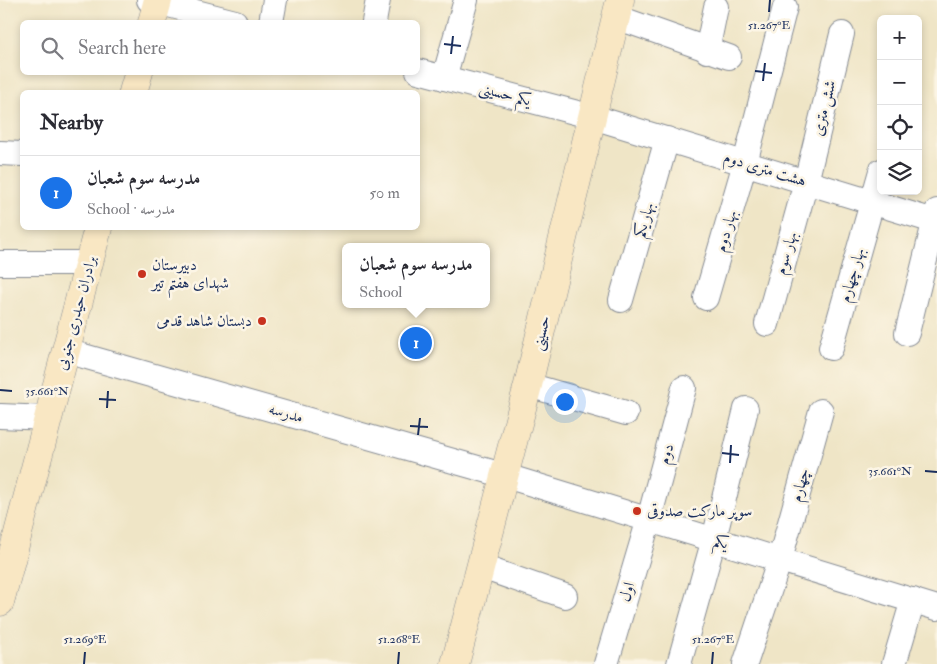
<!DOCTYPE html>
<html lang="en">
<head>
<meta charset="utf-8">
<style>
	:root { --surface:#fff; --page:#f7f7f7; --text:#2b2b33; --muted:#7c7c81; --line:#e1e1e2; --accent:#1a73e8 }
	body { margin:0; font-family:"IM FELL Double Pica",Amiri,serif; background:var(--page); color:var(--text) }
	.controls { position:absolute; right:15px; top:15px; display:grid; overflow:hidden; border-radius:8px; box-shadow:0 2px 8px #0003 }
	.controls button { width:45px; height:45px; display:grid; place-items:center; padding:0; border:0; border-bottom:1px solid var(--line); background:var(--surface); color:var(--text); font:25px sans-serif }
	.you { position:absolute; left:564px; top:401px; width:18px; height:18px; margin:-12px; border:4px solid #fff; border-radius:50%; background:#1a73e8; box-shadow:0 0 0 8px #1a73e833 }
	.badge { display:grid; place-items:center; width:32px; height:32px; border-radius:50%; background:var(--accent); color:#fff; font-size:16px; font-weight:700 }
	.pin { position:absolute; translate:-50% -50%; border:2px solid #fff; box-shadow:0 1px 5px #0006 }
	.popup { position:absolute; left:342px; top:243px; width:148px; height:65px; box-sizing:border-box; display:grid; place-content:center; border-radius:8px; background:var(--surface); filter:drop-shadow(0 1px 4px #0005); font-size:16px; white-space:nowrap; color:var(--muted) }
	.popup b { font-size:19px; color:var(--text) }
	.popup::after { content:''; position:absolute; left:50%; top:100%; margin-left:-10px; border:10px solid transparent; border-top-color:var(--surface) }
	.list { margin:0; padding:0; list-style:none }
	h2 { display:flex; justify-content:space-between; align-items:center; height:65px; margin:0; padding:0 20px; font-size:21px }
	h2 small { font-size:16px; font-weight:400; color:var(--muted) }
	.list li { display:grid; grid-template-columns:32px 1fr auto; gap:15px; align-items:center; box-sizing:border-box; height:75px; padding:0 20px; border-top:1px solid var(--line) }
	.list b { display:block; font-size:19px; white-space:nowrap }
	.list p { margin:0; font-size:16px; white-space:nowrap; color:var(--muted) }
	.list em { font-size:16px; font-style:normal; color:var(--muted) }
	.icon { flex:none; width:28px; height:28px; fill:none; stroke:currentColor; stroke-width:2; stroke-linecap:round; stroke-linejoin:round }
	.map { position:relative; flex:none; width:937px; height:664px; overflow:hidden }
	.search { position:absolute; background:var(--surface); box-shadow:0 2px 8px #0003; left:20px; top:20px; width:400px; height:55px; display:flex; align-items:center; gap:12px; box-sizing:border-box; padding:0 18px; border-radius:8px; color:var(--muted); font-size:19px }
	.panel { position:absolute; background:var(--surface); box-shadow:0 2px 8px #0003; left:20px; top:90px; width:400px; height:140px; border-radius:8px }
	.map>svg:first-child { display:block }
	.lines { fill:none; stroke-linecap:round; stroke-linejoin:round }
	.street-casing { stroke:#858a92; stroke-width:26 }
	.secondary-casing { stroke:#858a92; stroke-width:29 }
	.street { stroke:#fff; stroke-width:24 }
	.secondary { stroke:#f9e7c3; stroke-width:28 }
	.ticks { fill:none; stroke:#1b2f5e; stroke-width:2 }
	.poi-dot { fill:#c8321e; stroke:#fcf5e5; stroke-width:2 }
	.labels { text-anchor:middle; dominant-baseline:central; stroke-width:5; stroke-linejoin:round; paint-order:stroke }
	.street-label { font-size:16px; fill:#1b2f5e; stroke:#fcf5e5 }
	.poi-label { font-size:16px; fill:#1b2f5e; stroke:#fcf5e5; text-anchor:start }
	.ticks-label { font-size:12px; text-anchor:middle; fill:#1b2f5e; stroke:#fcf5e5; stroke-width:5; stroke-linejoin:round; paint-order:stroke }
</style>
</head>
<body>
<div class="map">
<svg width="937" height="664" viewBox="0 0 937 664">
	<rect width="100%" height="100%" fill="#fcf5e5"/>
	<filter id="ink" filterUnits="userSpaceOnUse"><feTurbulence type="fractalNoise" baseFrequency=".02" numOctaves="2"/><feDisplacementMap in="SourceGraphic" scale="10" xChannelSelector="R" yChannelSelector="G"/><feConvolveMatrix kernelMatrix="1 2 1 2 8 2 1 2 1" color-interpolation-filters="sRGB"/></filter>
	<filter id="wash" filterUnits="userSpaceOnUse"><feTurbulence type="fractalNoise" baseFrequency=".0096" numOctaves="4" result="noise"/><feDisplacementMap in="SourceGraphic" scale="20" xChannelSelector="R" yChannelSelector="G"/><feGaussianBlur stdDeviation="1.12" result="paint"/><feColorMatrix in="noise" values="0 0 0 0 0 0 0 0 0 0 0 0 0 0 0 0 0 1.4 0 .05"/><feComposite in="paint" operator="in"/></filter>
	<g filter="url(#wash)">
		<rect width="100%" height="100%" fill="#efe5c6"/>
	</g>
	<g filter="url(#ink)">
		<g class="lines">
			<!-- street casing -->
			<g class="street-casing">
				<g id="street">
					<polyline points="149,0 235,22"/>
					<polyline points="616,17 729,57"/>
					<polyline points="271,22 275,0"/>
					<polyline points="374,22 378,0"/>
					<polyline points="707,51 716,7"/>
					<polyline points="418,71 593,117 937,222"/>
					<polyline points="444,78 466,0"/>
					<polyline points="0,153 22,154"/>
					<polyline points="0,263 89,263"/>
					<polyline points="706,298 745,163 785,7"/>
					<polyline points="621,300 667,139"/>
					<polyline points="767,324 806,182 842,34"/>
					<polyline points="907,333 937,211"/>
					<polyline points="831,348 881,171"/>
					<polyline points="66,351 506,476 937,608"/>
					<polyline points="528,385 626,413"/>
					<polyline points="0,416 48,418"/>
					<polyline points="482,567 565,596"/>
					<polyline points="606,664 649,519 684,388"/>
					<polyline points="679,664 714,539 746,409"/>
					<polyline points="745,664 780,559 821,411"/>
					<polyline points="894,664 913,600"/>
				</g>
			</g>
			<!-- secondary casing -->
			<g class="secondary-casing">
				<g id="secondary">
					<polyline points="152,22 158,0"/>
					<polyline points="133,92 139,72"/>
					<polyline points="0,602 98,228"/>
					<polyline points="455,664 528,385 620,0"/>
				</g>
			</g>
			<!-- street -->
			<use href="#street" class="street"/>
			<!-- secondary -->
			<use href="#secondary" class="secondary"/>
		</g>
	</g>
	<!-- ticks -->
	<path class="ticks" d="M769,12L770,0M444,44L461,46M451,54L453,36M755,71L772,73M763,81L765,63M0,390L12,391M99,399L116,400M107,408L108,391M410,426L428,427M418,435L420,418M722,453L739,455M730,463L731,445M925,471L937,472M84,664L85,652M398,664L399,652M712,664L713,652"/>
	<!-- markers -->
	<g class="poi-dot">
		<circle cx="142" cy="274" r="5"/>
		<circle cx="262" cy="321" r="5"/>
		<circle cx="637" cy="511" r="5"/>
	</g>
	<g class="labels">
		<!-- street labels -->
		<g class="street-label">
			<text transform="translate(505 94) rotate(15)">یکم حسینی</text>
			<text transform="translate(824 108) rotate(-76)">شش متری</text>
			<text transform="translate(765 169) rotate(17)">هشت متری دوم</text>
			<text transform="translate(644 220) rotate(-74)">بهار یکم</text>
			<text transform="translate(726 231) rotate(-74)">بهار دوم</text>
			<text transform="translate(786 253) rotate(-74)">بهار سوم</text>
			<text transform="translate(852 275) rotate(-74)">بهار چهارم</text>
			<text transform="translate(76 313) rotate(-75)">برادران حیدری جنوبی</text>
			<text transform="translate(541 333) rotate(-76)">حسینی</text>
			<text transform="translate(286 413) rotate(16)">مدرسه</text>
			<text transform="translate(666 454) rotate(-75)">دوم</text>
			<text transform="translate(800 485) rotate(-75)">چهارم</text>
			<text transform="translate(721 542) rotate(17)">یکم</text>
			<text transform="translate(627 592) rotate(-74)">اول</text>
		</g>
		<!-- poi labels -->
		<g class="poi-label">
			<text x="152" y="265">دبیرستان<tspan x="152" dy="18">شهدای هفتم تیر</tspan></text>
			<text x="252" y="321" text-anchor="end">دبستان شاهد قدمی</text>
			<text x="647" y="511">سوپر مارکت صدوقی</text>
		</g>
	</g>
	<g class="ticks-label">
		<text x="769" y="29">51.267°E</text>
		<text x="47" y="395">35.661°N</text>
		<text x="890" y="475">35.661°N</text>
		<text x="85" y="643">51.269°E</text>
		<text x="399" y="643">51.268°E</text>
		<text x="713" y="643">51.267°E</text>
	</g>
</svg>
<div class="controls">
<button>+</button>
<button>−</button>
<button><svg class="icon" aria-label="locate" viewBox="0 0 24 24"><circle cx="12" cy="12" r="6"/><path d="M12 2v4M12 18v4M2 12h4M18 12h4"/></svg></button>
<button><svg class="icon" aria-label="layers" viewBox="0 0 24 24"><path d="M12 4l9 5-9 5-9-5zM3 14l9 5 9-5"/></svg></button>
</div>
<div class="you"></div>
<div class="pin badge" style="left:416px;top:343px">1</div>
<div class="popup"><b>مدرسه سوم شعبان</b>School</div>
<div class="search"><svg class="icon" aria-label="search" viewBox="0 0 24 24"><circle cx="10" cy="10" r="6"/><path d="M15 15l6 6"/></svg>Search here</div>
<section class="panel">
<h2>Nearby<small></small></h2>
<ul class="list">
<li><span class="badge">1</span><div><b>مدرسه سوم شعبان</b><p>School · مدرسه</p></div><em>50 m</em></li>
</ul>
</section>
</div>
</body>
</html>
